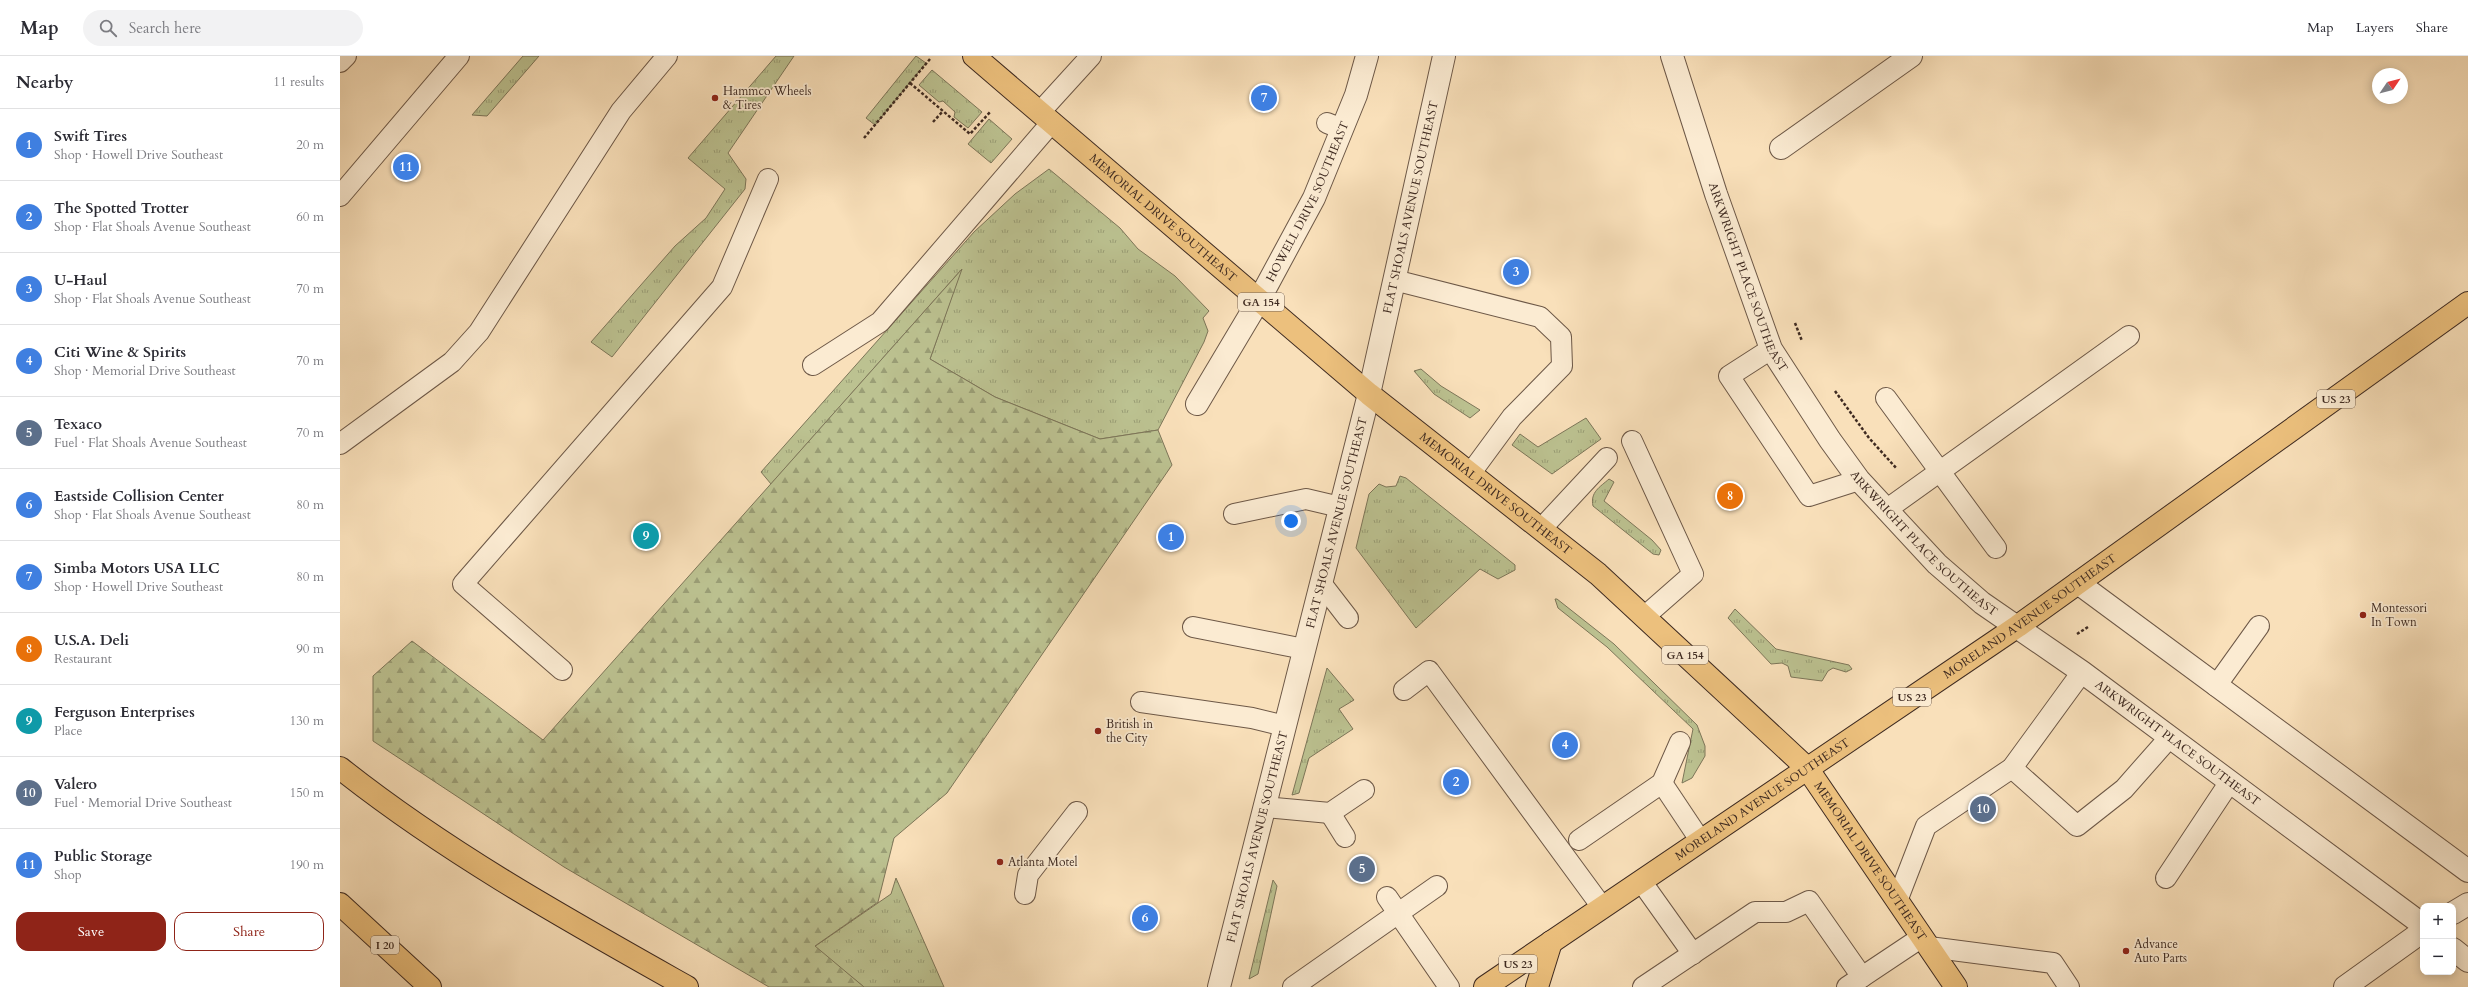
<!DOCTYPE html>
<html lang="en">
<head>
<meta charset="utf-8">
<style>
	:root { --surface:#fff; --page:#f2f2f3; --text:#2b2b33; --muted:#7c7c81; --line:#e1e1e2; --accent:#8f2418 }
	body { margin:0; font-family:Cardo,serif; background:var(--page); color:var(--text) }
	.controls { position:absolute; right:12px; bottom:12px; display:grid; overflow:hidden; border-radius:8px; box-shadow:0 2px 10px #0003 }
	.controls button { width:36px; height:36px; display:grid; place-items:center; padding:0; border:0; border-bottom:1px solid var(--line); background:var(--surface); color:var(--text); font:20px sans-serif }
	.compass { position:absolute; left:2032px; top:12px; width:36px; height:36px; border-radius:50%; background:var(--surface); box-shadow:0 2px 10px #0003; rotate:55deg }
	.you { position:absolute; left:951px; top:465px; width:14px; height:14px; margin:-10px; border:3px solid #fff; border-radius:50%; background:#1a73e8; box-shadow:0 0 0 6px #1a73e833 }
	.badge { display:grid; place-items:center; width:26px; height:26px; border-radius:50%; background:var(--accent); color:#fff; font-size:13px; font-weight:700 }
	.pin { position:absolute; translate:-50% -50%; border:2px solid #fff; box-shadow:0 1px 4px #0006 }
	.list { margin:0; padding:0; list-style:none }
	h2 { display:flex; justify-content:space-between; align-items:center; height:52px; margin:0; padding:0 16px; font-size:17px }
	h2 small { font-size:13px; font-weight:400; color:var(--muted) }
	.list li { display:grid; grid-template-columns:26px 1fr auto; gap:12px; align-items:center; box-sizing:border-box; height:72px; padding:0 16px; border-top:1px solid var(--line) }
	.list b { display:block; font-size:15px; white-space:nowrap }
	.list p { margin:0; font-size:13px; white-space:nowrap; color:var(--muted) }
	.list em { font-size:13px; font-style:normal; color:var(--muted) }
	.actions { display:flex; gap:8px; padding:12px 16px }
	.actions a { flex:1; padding:9px 0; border:1px solid var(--accent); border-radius:12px; text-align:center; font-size:14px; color:var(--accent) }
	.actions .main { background:var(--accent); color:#fff }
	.icon { flex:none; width:22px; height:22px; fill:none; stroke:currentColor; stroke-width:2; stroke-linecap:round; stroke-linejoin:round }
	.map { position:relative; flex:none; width:2128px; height:931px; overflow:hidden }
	header { display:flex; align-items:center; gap:24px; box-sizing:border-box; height:56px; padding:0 20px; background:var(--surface); border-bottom:1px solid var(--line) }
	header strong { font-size:19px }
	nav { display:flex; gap:22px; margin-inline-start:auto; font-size:14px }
	.search { width:280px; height:36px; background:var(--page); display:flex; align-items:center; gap:10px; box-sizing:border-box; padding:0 14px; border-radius:22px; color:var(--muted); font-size:15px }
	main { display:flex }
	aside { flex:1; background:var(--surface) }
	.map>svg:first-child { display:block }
	.grass { fill:url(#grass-tufts); stroke:#7d7659 }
	.forest { fill:url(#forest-firs); stroke:#7d7659 }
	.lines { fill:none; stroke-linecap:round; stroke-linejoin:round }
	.lane-casing { stroke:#6d5847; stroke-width:22 }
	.street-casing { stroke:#6d5847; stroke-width:24 }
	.primary-casing { stroke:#3e2a21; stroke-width:24 }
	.highway-casing { stroke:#3e2a21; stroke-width:24 }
	.path { stroke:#3e2a21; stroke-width:2.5; stroke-dasharray:3 2; stroke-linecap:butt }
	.lane { stroke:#fbebd2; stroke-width:20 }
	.street { stroke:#fbebd2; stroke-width:22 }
	.primary { stroke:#ecc07d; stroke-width:22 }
	.highway { stroke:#ecc07d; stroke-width:22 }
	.poi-dot { fill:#8f2418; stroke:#fbebd2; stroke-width:1.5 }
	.labels { text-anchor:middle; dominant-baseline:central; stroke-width:3.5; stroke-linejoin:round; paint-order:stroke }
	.shield { fill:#fbebd2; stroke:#776456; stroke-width:1 }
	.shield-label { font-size:11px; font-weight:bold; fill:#3e2a21 }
	.poi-label { font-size:12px; fill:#3e2a21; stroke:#fbebd2; text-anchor:start }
	.street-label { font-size:12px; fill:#3e2a21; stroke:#fbebd2 }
</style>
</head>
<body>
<header>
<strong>Map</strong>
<div class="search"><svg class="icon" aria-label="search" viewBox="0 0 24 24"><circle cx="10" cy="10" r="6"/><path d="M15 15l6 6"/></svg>Search here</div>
<nav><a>Map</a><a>Layers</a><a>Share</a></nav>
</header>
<main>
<aside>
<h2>Nearby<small>11 results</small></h2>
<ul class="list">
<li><span class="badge" style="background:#3f7fe0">1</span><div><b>Swift Tires</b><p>Shop · Howell Drive Southeast</p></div><em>20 m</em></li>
<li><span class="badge" style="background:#3f7fe0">2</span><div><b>The Spotted Trotter</b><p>Shop · Flat Shoals Avenue Southeast</p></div><em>60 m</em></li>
<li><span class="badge" style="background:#3f7fe0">3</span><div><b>U-Haul</b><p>Shop · Flat Shoals Avenue Southeast</p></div><em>70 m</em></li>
<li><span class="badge" style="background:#3f7fe0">4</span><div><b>Citi Wine &amp; Spirits</b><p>Shop · Memorial Drive Southeast</p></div><em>70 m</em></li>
<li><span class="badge" style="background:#5c6f8a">5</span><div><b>Texaco</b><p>Fuel · Flat Shoals Avenue Southeast</p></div><em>70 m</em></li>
<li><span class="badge" style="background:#3f7fe0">6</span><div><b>Eastside Collision Center</b><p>Shop · Flat Shoals Avenue Southeast</p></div><em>80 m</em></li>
<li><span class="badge" style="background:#3f7fe0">7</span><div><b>Simba Motors USA LLC</b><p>Shop · Howell Drive Southeast</p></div><em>80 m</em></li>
<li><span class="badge" style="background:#e8710a">8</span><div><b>U.S.A. Deli</b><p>Restaurant</p></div><em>90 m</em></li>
<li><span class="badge" style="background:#0f9aa8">9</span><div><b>Ferguson Enterprises</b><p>Place</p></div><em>130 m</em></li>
<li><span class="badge" style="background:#5c6f8a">10</span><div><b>Valero</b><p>Fuel · Memorial Drive Southeast</p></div><em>150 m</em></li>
<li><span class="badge" style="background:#3f7fe0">11</span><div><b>Public Storage</b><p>Shop</p></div><em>190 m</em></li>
</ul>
<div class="actions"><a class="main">Save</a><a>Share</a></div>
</aside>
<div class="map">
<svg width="2128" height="931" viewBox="0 0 2128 931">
	<defs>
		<pattern id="grass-tufts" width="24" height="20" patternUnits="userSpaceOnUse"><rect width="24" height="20" fill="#bcc291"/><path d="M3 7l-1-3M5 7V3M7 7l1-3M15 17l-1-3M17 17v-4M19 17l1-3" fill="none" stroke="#9a9e76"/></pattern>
		<pattern id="forest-firs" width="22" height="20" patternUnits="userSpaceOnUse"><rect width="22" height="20" fill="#bcc291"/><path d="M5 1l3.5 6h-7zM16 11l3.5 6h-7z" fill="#9a9e76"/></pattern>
	</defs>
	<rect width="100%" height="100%" fill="#f9e0ba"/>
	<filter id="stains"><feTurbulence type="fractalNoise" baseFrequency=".005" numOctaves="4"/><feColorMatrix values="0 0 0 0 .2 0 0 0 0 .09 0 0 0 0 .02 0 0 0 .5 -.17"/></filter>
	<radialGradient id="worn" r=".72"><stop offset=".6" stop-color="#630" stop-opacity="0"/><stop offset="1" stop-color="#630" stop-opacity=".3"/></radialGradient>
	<!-- grass -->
	<g class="grass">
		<polygon points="183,0 199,0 147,60 132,59"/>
		<polygon points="436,0 454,0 388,97 406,123 405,133 272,301 251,286 335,190 366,162 385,133 348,102"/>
		<polygon points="576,0 586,7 535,69 526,62"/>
		<polygon points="592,14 642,56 628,72 614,61 615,56 603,45 599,46 579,29"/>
		<polygon points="649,63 672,83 651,107 628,88"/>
		<polygon points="709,113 780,172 798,193 835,220 869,255 863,262 868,275 864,286 818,374 760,383 655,341 590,303 621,214 431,428 421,416 634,176 675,138"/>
		<polygon points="1081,313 1101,330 1140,354 1130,362 1094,338 1074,315"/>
		<polygon points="1246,362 1261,383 1212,418 1172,389 1180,378 1198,391"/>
		<polygon points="1060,420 1066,422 1175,509 1175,514 1158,523 1140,513 1076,572 1016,492 1029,438 1039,428 1046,431 1056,430"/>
		<path d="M1269,423L1274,426L1264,445L1312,484L1321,494L1319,499L1313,498L1253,450C1250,436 1260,431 1269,423Z"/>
		<polygon points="1215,543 1217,543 1274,588 1357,669 1365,690 1365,700 1352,722 1342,727 1353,673 1267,591 1218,552"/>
		<polygon points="1395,553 1436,593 1509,609 1512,613 1506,616 1493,612 1488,615 1482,625 1451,621 1448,610 1442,607 1431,608 1388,562"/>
		<polygon points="987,612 1014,644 999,653 1013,673 969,702 959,737 952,739"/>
		<polygon points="556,822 604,931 524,931 474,891 551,838"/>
		<polygon points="933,824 937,830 918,918 909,923"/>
	</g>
	<!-- forest -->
	<polygon class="forest" points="622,213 590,303 655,341 760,383 818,374 832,409 607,737 554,782 538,846 475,890 524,931 429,931 224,811 33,685 33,620 72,585 203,684"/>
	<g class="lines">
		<!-- lane casing -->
		<g class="lane-casing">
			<g id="lane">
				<polyline points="0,6 6,0"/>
				<polyline points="700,56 751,0"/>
				<polyline points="987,67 1002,73"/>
				<polyline points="0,140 119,0"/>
				<polyline points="1054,224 1200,261 1221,281 1222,310 1172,361 1130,418"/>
				<polyline points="1431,293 1389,320 1469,440 1519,424"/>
				<polyline points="473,309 540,266 712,66"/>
				<polyline points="1546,342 1656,492"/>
				<polyline points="1292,385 1353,518 1304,561"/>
				<polyline points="0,388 112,306 139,276 281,55 327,0"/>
				<polyline points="1546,454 1789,280"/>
				<polyline points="894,458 966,443 1000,451"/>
				<polyline points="1201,473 1267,402"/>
				<polyline points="981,527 1008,562"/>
				<polyline points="853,571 964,593"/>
				<polyline points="222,614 123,528 382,231 428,123"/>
				<polyline points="1876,630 1919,570"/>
				<polyline points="1064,634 1089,615 1262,851"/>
				<polyline points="801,646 912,662 945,670"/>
				<polyline points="1672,712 1737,770 1784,733 1829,682"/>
				<polyline points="1322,727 1360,784"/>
				<polyline points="924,751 990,757 1024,734"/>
				<polyline points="990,757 1005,781"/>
				<polyline points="1239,784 1322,727 1340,686"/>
				<polyline points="1826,822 1889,727"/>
				<polyline points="1301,825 1353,898"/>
				<polyline points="685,838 688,819 737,756"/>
				<polyline points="1047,841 1109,931"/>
				<polyline points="1557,845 1586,770 1672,712 1742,616"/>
				<polyline points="1589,891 1713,907 1729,931"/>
				<polyline points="953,931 1097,830"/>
				<polyline points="1303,931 1415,856 1446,856 1469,845 1522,921"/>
				<polyline points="1507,931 1582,881"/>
			</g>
		</g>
		<!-- street casing -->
		<g class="street-casing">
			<g id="street">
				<path id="s1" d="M1332,0L1376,138L1431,293L1490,384L1519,424L1597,508L1642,547L1742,616L2083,869"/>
				<polyline points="1441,92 1571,0"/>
				<path id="s2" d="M857,348L919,244L974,142L1016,39L1027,0"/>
				<polyline points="1738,527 2128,815"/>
				<polyline points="2113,857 2128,848"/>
				<polyline points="2113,893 2128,905"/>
				<path id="s3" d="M879,931L1029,338L1104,0"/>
				<polyline points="2005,931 2083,875"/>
			</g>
		</g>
		<!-- primary casing -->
		<g class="primary-casing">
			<g id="primary">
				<path id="s4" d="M634,0L1029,338L1258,518L1467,712L1616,931"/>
			</g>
		</g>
		<!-- highway casing -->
		<g class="highway-casing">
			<g id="highway">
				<path d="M0,712C107,797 228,864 347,931"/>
				<polyline points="0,848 90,931"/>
				<path id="s5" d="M1145,931L1678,570L2128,247"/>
				<polyline points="1197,931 1211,886"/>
			</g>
		</g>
		<!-- path -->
		<g class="path">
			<polyline points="570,27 630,78 651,55"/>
			<polyline points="593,66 603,55"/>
			<polyline points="524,82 590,3"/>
			<polyline points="1455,267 1462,285"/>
			<polyline points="1495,335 1529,382 1557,413"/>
			<polyline points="1737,578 1748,571"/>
		</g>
		<!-- lane -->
		<use href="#lane" class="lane"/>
		<!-- street -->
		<use href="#street" class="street"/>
		<!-- primary -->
		<use href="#primary" class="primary"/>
		<!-- highway -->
		<use href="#highway" class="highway"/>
	</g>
	<!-- markers -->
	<g class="poi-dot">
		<circle cx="375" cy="42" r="4"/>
		<circle cx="2023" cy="559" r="4"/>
		<circle cx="758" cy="675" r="4"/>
		<circle cx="660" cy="806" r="4"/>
		<circle cx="1786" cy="895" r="4"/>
	</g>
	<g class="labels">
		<!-- shield labels -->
		<g class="shield">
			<rect x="898" y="237" width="46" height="18" rx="3"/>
			<rect x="1977" y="334" width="38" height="18" rx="3"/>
			<rect x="1322" y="590" width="46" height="18" rx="3"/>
			<rect x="1553" y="632" width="38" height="18" rx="3"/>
			<rect x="31" y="880" width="28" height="18" rx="3"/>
			<rect x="1159" y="899" width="38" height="18" rx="3"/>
		</g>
		<g class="shield-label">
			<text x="921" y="246">GA 154</text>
			<text x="1996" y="343">US 23</text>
			<text x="1345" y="599">GA 154</text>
			<text x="1572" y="641">US 23</text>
			<text x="45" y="889">I 20</text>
			<text x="1178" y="908">US 23</text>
		</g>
		<!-- poi labels -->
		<g class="poi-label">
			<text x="383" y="35">Hammco Wheels<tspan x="383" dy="14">&amp; Tires</tspan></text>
			<text x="2031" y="552">Montessori<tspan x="2031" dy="14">In Town</tspan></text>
			<text x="766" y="668">British in<tspan x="766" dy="14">the City</tspan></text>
			<text x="668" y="806">Atlanta Motel</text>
			<text x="1794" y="888">Advance<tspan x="1794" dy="14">Auto Parts</tspan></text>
		</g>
		<!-- street labels -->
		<g class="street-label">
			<text stroke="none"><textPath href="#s2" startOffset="231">HOWELL DRIVE SOUTHEAST</textPath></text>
			<text stroke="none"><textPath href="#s3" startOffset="803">FLAT SHOALS AVENUE SOUTHEAST</textPath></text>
			<text stroke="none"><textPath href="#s4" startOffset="249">MEMORIAL DRIVE SOUTHEAST</textPath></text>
			<text stroke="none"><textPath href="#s1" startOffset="234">ARKWRIGHT PLACE SOUTHEAST</textPath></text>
			<text stroke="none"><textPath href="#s4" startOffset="681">MEMORIAL DRIVE SOUTHEAST</textPath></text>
			<text stroke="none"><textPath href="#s3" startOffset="479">FLAT SHOALS AVENUE SOUTHEAST</textPath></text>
			<text stroke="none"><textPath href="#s1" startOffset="558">ARKWRIGHT PLACE SOUTHEAST</textPath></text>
			<text stroke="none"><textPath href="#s5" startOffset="659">MORELAND AVENUE SOUTHEAST</textPath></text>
			<text stroke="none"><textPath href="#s1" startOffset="882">ARKWRIGHT PLACE SOUTHEAST</textPath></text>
			<text stroke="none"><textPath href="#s5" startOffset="335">MORELAND AVENUE SOUTHEAST</textPath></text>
			<text stroke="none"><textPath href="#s3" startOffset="155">FLAT SHOALS AVENUE SOUTHEAST</textPath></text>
			<text stroke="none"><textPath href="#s4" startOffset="1209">MEMORIAL DRIVE SOUTHEAST</textPath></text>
		</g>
	</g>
	<rect width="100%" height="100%" filter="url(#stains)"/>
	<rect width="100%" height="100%" fill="url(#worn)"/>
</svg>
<div class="controls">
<button>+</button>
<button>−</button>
</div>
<svg class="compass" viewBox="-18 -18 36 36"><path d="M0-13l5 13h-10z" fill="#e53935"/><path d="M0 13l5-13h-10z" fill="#7c7c81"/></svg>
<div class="you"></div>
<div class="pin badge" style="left:831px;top:481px;background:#3f7fe0">1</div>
<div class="pin badge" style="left:1116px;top:726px;background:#3f7fe0">2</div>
<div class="pin badge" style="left:1176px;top:216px;background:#3f7fe0">3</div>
<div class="pin badge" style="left:1225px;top:689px;background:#3f7fe0">4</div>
<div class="pin badge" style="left:1022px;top:813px;background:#5c6f8a">5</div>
<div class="pin badge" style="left:805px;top:862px;background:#3f7fe0">6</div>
<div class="pin badge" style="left:924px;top:42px;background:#3f7fe0">7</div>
<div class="pin badge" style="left:1390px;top:440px;background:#e8710a">8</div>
<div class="pin badge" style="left:306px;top:480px;background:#0f9aa8">9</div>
<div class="pin badge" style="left:1643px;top:753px;background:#5c6f8a">10</div>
<div class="pin badge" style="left:66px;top:111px;background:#3f7fe0">11</div>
</div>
</main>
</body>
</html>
